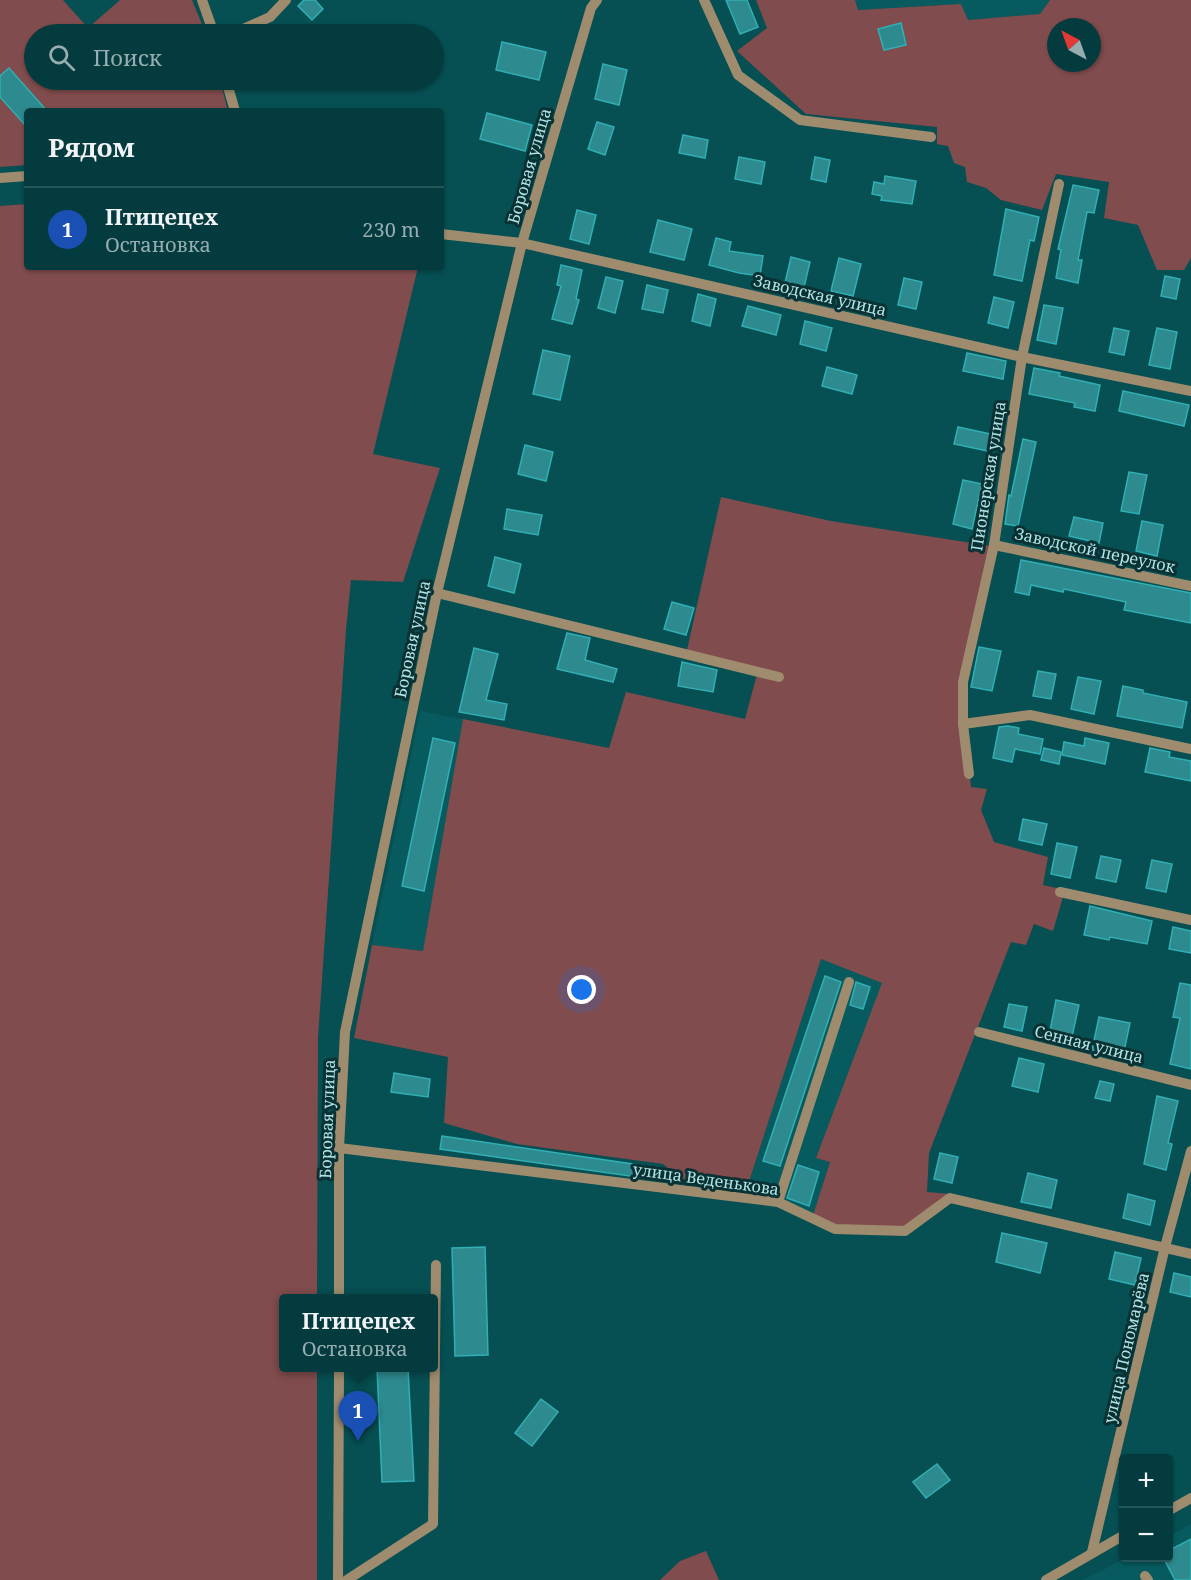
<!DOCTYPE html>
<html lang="ru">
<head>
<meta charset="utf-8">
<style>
	:root { --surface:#043b3e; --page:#0d4245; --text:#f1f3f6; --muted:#97adb0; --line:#255558; --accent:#ea580c }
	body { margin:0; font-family:"Noto Serif",serif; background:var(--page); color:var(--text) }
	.controls { position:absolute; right:18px; bottom:18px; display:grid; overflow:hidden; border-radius:6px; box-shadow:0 2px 4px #0004 }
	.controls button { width:54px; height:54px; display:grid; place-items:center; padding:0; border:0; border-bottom:2px solid var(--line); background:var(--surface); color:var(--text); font:30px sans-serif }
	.compass { position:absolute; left:1047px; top:18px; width:54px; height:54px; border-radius:50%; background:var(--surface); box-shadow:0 2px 4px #0004; rotate:319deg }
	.you { position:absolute; left:582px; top:990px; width:21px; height:21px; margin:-15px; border:4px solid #fff; border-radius:50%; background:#1a73e8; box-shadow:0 0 0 9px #1a73e833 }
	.badge { display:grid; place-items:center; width:39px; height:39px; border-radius:50%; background:var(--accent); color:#fff; font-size:20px; font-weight:700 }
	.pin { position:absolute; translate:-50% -50px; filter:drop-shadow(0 2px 3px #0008) }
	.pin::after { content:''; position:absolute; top:32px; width:21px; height:18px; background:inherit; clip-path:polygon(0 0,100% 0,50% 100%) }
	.popup { position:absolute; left:279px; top:1294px; width:159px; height:78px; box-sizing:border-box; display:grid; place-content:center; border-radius:6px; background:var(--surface); filter:drop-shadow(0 2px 4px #0005); font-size:20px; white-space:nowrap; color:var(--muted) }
	.popup b { font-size:22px; color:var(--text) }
	.popup::after { content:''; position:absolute; left:50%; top:100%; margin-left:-12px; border:12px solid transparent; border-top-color:var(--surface) }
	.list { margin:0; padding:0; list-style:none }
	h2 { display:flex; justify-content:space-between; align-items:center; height:78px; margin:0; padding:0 24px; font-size:26px }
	h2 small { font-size:20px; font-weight:400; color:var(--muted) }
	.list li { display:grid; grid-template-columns:39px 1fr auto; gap:18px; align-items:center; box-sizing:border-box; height:84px; padding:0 24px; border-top:2px solid var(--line) }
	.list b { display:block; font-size:22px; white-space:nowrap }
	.list p { margin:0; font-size:20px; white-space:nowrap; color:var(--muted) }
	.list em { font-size:20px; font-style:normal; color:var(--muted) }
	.icon { flex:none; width:33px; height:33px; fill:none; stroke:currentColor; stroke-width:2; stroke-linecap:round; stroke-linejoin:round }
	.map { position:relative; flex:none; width:1191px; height:1580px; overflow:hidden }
	.search { position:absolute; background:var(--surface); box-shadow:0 2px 4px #0004; left:24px; top:24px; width:420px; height:66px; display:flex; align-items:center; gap:15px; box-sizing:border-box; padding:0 21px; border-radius:33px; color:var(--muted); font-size:22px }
	.panel { position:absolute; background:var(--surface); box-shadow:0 2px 4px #0004; left:24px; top:108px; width:420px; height:162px; border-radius:6px }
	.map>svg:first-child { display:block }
	.built { fill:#075b5e }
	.green { fill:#814c4d; fill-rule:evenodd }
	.building { fill:#2d8a8e; stroke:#30afb5; stroke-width:1.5 }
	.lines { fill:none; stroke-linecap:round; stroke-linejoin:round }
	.minor { stroke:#9f8c6e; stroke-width:10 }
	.labels { text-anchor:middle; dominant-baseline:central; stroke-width:6; stroke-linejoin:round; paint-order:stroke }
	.street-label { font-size:16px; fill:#b0e4e6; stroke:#0a3133 }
</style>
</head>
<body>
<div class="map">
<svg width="1191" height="1580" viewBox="0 0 1191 1580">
	<rect width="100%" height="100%" fill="#064f52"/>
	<!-- built -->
	<g class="built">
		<polygon points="855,0 1050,0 1040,14 967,20 961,4 858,10"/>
		<polygon points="420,711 463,719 423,951 372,945"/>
		<polygon points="821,959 883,983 816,1158 830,1162 813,1215 771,1194 746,1191"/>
		<polygon points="1191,1524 1191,1580 1083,1580 1126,1558 1168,1558 1169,1536"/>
	</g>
	<!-- green -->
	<g class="green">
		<polygon points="0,0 63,0 88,28 120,0 192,0 206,34 34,34 34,80 220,80 228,111 27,111 27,165 0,167"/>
		<path d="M756,0H855L858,10L961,4L968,20L1040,14L1050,0H1191V258L1184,270H1157L1138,225L1104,218L1109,182L1056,174L1042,210L1001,200L986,188L967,182L965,167L954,163L948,146L937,144V127L806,114L737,51L767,28ZM1056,27H1092V63H1056Z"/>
		<polygon points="27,204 27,267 418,267 373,454 440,468 403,582 351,580 346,630 318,1038 317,1298 283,1298 283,1368 317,1368 317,1580 0,1580 0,206"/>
		<polygon points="721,497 831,521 991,546 960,679 971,787 987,789 981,810 994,842 1048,857 1043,885 1065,890 1053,931 1034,924 1026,945 1011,942 929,1153 927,1192 951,1194 902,1228 838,1225 813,1215 830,1162 816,1158 882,983 821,959 746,1191 680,1179 663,1164 517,1144 444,1123 448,1057 354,1038 372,945 423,951 463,719 609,748 626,692 745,719 757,674 687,650"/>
		<polygon points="706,1551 719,1580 660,1580 680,1561"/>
	</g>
	<!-- building -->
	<g class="building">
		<polygon points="304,0 315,0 323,9 312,20 298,6"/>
		<polygon points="726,0 747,0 758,27 740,34"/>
		<polygon points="901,23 906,45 884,50 878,29"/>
		<polygon points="502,42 546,52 539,80 496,70"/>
		<polygon points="603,64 627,70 619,105 595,99"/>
		<polygon points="9,68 47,111 27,111 27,127 0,97 0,76"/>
		<polygon points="487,113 532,125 525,151 480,139"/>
		<polygon points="597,122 614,127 605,155 588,149"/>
		<polygon points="683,135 708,140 705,158 679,153"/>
		<polygon points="739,157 765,162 761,184 735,179"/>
		<polygon points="815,157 830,160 826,182 811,179"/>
		<polygon points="885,176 916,181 912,204 881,200 882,196 872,194 874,182 884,184"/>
		<polygon points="1073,185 1099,190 1094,213 1087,212 1078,260 1082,260 1078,283 1056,278 1061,250 1058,249"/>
		<polygon points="1006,209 1039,217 1034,241 1030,240 1022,281 994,275"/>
		<polygon points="577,210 596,215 589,244 570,239"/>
		<polygon points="658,220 692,229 684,260 650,252"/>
		<polygon points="716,238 731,242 729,251 763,256 760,276 739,273 709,265"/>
		<polygon points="791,257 810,262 804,287 785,283"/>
		<polygon points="839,258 861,264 853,296 831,291"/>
		<polygon points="561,265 582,270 576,299 579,300 572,324 552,319 561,286 557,285"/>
		<polygon points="1165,276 1180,279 1176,299 1161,296"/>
		<polygon points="606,277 623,281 615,313 598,308"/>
		<polygon points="904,278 922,282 916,309 898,305"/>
		<polygon points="647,285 668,290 663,313 642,309"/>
		<polygon points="698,294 716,299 710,326 692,321"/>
		<polygon points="994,297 1014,302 1008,328 988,323"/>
		<polygon points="1044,305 1063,308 1056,344 1037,340"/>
		<polygon points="748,306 781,315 776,335 742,326"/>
		<polygon points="805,321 832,328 826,351 800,344"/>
		<polygon points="1114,328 1129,331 1124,355 1109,352"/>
		<polygon points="1157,328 1177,332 1170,369 1149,365"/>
		<polygon points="543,350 570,356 560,400 533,394"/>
		<polygon points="967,353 1006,361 1003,379 963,371"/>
		<polygon points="827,367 857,375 852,394 822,386"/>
		<polygon points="1034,368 1060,373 1059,376 1100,385 1095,411 1074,407 1075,403 1029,394"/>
		<polygon points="1123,391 1189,405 1184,426 1119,411"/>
		<polygon points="958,427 991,434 988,451 954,444"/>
		<polygon points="1023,439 1036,442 1018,526 1005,524 1009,495 1011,496"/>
		<polygon points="525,445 553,452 546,481 518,474"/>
		<polygon points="1129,472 1147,475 1139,514 1121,511"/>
		<polygon points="963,480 982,484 972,529 953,524"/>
		<polygon points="507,509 542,515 538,535 504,529"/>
		<polygon points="1074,517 1103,523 1099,543 1069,536"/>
		<polygon points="1142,521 1163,525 1157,556 1136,551"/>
		<polygon points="495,557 521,564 514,593 488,586"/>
		<polygon points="1021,560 1191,593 1191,623 1124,610 1126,602 1064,589 1063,592 1031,585 1029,595 1015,592"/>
		<polygon points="672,602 694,608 686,635 664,629"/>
		<polygon points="567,633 590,638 585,660 617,669 613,682 557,669"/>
		<polygon points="979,647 1001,651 992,691 971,687"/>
		<polygon points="474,648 498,654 486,700 507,704 504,720 459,712"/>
		<polygon points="682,662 717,670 713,692 678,686"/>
		<polygon points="1038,671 1056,674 1051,699 1033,696"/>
		<polygon points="1078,677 1101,681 1094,714 1071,709"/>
		<polygon points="1123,686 1143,690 1143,693 1187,702 1182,728 1117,716"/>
		<polygon points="1008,726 1019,728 1018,734 1043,739 1040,754 1015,749 1012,762 993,758 999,727"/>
		<polygon points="433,738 455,743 424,891 402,886"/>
		<polygon points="1085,738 1109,743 1105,764 1062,755 1064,742 1084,746"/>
		<polygon points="1044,748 1061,752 1059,764 1041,760"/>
		<polygon points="1150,748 1170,752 1169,757 1191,761 1191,781 1145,772"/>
		<polygon points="1023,819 1047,824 1042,845 1019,840"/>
		<polygon points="1057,843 1077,847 1070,878 1051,874"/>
		<polygon points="1101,856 1121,860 1116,882 1096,878"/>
		<polygon points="1152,860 1172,864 1166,892 1146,888"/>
		<polygon points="1090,906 1152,921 1147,944 1110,937 1109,940 1084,935"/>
		<polygon points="1173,927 1191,931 1191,953 1169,949"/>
		<polygon points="825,976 841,982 780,1166 763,1161"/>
		<polygon points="856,982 870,987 863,1009 850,1005"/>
		<polygon points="1180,983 1191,985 1191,1069 1170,1064 1180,1018 1173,1017"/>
		<polygon points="1056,1000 1079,1005 1071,1041 1049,1036"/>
		<polygon points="1009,1004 1027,1007 1022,1031 1004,1027"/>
		<polygon points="1099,1017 1130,1023 1123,1056 1092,1050"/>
		<polygon points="1019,1058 1044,1064 1038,1092 1012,1086"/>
		<polygon points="394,1073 430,1079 428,1097 391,1092"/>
		<polygon points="1100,1081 1114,1084 1110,1101 1095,1098"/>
		<polygon points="1157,1096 1178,1101 1168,1143 1172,1144 1166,1170 1144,1164"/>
		<polygon points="442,1136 667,1169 665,1181 440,1149"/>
		<polygon points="940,1153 958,1157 952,1183 934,1179"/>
		<polygon points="798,1165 819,1172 809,1206 787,1198"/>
		<polygon points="1028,1173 1057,1180 1051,1208 1021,1202"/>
		<polygon points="1128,1194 1155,1201 1150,1225 1123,1218"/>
		<polygon points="1002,1233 1047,1243 1040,1273 996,1262"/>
		<polygon points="485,1247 488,1355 455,1356 452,1248"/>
		<polygon points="1115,1252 1141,1258 1135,1285 1109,1279"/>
		<polygon points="1174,1273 1191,1277 1191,1297 1170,1292"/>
		<polygon points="377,1368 408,1368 414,1481 382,1482"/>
		<polygon points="541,1399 558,1412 532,1446 515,1433"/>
		<polygon points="937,1464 950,1480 926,1498 913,1482"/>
		<polygon points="1191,1539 1191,1580 1175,1580 1163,1557 1168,1557 1168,1551"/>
	</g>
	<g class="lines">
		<!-- minor -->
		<g class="minor">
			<polyline points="202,0 214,34"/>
			<polyline points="704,0 738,75 800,120 931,137"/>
			<polyline points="232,34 270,17 286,0"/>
			<polyline points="226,80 235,111"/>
			<polyline points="0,178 27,176"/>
			<polyline points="441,234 522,243 1022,357 1191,391"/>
			<polyline points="994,545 1191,586"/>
			<polyline points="437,593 779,677"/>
			<polyline points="963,724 1030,715 1191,749"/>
			<polyline points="969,774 963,724 963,682 994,545 1022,357 1059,184"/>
			<polyline points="1060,892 1191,920"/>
			<polyline points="979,1032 1191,1085"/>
			<polyline points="339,1148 778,1202 835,1229 905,1231 950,1198 1191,1254"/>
			<polyline points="778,1202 849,982"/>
			<polyline points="339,1298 339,1148 345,1032 437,593 522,243 591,8 597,0"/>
			<polyline points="1168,1511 1191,1498"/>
			<polyline points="1092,1552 1165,1247 1191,1151"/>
			<polyline points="1145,1576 1148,1580"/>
			<polyline points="338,1580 339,1368"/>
			<polyline points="347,1580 433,1524 436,1265"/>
			<polyline points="1046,1580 1124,1535"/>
		</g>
	</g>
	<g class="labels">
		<!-- street labels -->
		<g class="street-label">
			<text transform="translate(529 166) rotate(-74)">Боровая улица</text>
			<text transform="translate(820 295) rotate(13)">Заводская улица</text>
			<text transform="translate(988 476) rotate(-81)">Пионерская улица</text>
			<text transform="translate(1095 550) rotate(12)">Заводской переулок</text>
			<text transform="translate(412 639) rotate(-78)">Боровая улица</text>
			<text transform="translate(1089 1044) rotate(14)">Сенная улица</text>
			<text transform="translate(327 1119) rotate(-88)">Боровая улица</text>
			<text transform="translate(706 1179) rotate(8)">улица Веденькова</text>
			<text transform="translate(1126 1348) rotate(-77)">улица Пономарёва</text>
		</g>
	</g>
</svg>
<div class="controls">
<button>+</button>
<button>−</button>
</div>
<svg class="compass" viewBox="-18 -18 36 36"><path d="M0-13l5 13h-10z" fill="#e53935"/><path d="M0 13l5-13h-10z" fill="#97adb0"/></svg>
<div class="you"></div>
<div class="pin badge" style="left:358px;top:1441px;background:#1a4fb4">1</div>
<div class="popup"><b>Птицецех</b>Остановка</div>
<div class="search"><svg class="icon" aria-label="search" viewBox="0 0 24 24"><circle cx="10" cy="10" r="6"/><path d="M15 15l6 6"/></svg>Поиск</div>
<section class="panel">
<h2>Рядом<small></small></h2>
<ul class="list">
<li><span class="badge" style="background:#1a4fb4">1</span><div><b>Птицецех</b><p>Остановка</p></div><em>230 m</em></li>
</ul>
</section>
</div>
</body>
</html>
